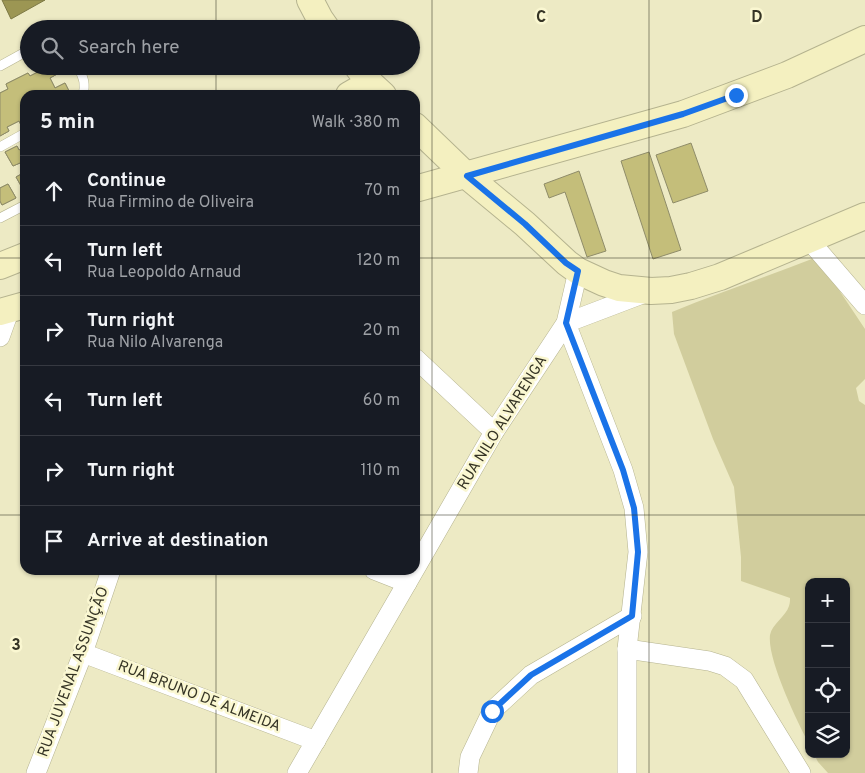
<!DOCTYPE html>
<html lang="en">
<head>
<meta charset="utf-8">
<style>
	:root { --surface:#171b24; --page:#20242c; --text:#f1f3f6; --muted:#9ea1a6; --line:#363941 }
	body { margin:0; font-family:Overpass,sans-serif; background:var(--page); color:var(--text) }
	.controls { position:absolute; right:15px; bottom:15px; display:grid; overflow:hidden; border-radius:10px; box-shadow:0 1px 4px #0004 }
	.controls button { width:45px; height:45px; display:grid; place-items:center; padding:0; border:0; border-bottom:1px solid var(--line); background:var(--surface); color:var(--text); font:25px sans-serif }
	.stop { position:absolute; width:15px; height:15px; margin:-11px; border:4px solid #1a73e8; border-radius:50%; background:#fff }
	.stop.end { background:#1a73e8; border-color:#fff; box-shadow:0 1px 5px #0008 }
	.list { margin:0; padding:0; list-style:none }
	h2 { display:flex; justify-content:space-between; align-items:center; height:65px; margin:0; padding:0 20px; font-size:21px }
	h2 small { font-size:16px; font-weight:400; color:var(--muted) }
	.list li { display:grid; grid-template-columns:32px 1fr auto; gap:15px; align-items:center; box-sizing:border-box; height:70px; padding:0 20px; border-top:1px solid var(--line) }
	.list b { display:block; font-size:19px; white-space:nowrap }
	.list p { margin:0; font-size:16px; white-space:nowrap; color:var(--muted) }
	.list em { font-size:16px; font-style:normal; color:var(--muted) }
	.icon { flex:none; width:28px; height:28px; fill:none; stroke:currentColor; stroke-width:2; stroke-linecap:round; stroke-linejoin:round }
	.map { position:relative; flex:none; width:865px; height:773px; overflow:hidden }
	.search { position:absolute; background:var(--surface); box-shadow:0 1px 4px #0004; left:20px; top:20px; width:400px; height:55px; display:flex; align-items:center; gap:12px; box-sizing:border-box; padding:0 18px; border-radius:28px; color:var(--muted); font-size:19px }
	.panel { position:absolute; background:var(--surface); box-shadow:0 1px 4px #0004; left:20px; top:90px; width:400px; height:485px; border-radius:15px }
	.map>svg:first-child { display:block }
	.green { fill:#d1cd9d }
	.water { fill:#9c9653; stroke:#7d7945 }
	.building { fill:#c4be7a; stroke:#8f8c69 }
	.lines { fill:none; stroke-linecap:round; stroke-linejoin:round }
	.lane-casing { stroke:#b5b38f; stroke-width:10 }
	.street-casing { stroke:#b5b38f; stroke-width:20 }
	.secondary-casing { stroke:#b5b38f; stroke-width:28 }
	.lane { stroke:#fff; stroke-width:9 }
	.street { stroke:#fff; stroke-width:19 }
	.secondary { stroke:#f4f0c0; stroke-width:26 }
	.route { stroke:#1a73e8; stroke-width:6 }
	.grid { fill:none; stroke:#353425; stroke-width:1; stroke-opacity:0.55 }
	.labels { text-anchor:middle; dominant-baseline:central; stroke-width:5; stroke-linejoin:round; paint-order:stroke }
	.street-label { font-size:15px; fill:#353425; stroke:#faf7d1 }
	.grid-label { font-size:16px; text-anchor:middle; font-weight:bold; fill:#353425; stroke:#faf7d1; stroke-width:5; stroke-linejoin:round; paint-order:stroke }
</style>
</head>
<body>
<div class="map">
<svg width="865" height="773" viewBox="0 0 865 773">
	<rect width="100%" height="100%" fill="#edeac4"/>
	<!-- green -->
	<path class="green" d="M817,257L865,329V379L856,388L859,401L865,405V773H828L818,762L814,754H846V582H809V744C797,721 767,659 770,635C772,624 786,616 789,606C790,603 790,600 790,598L741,581V557L734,487L713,439L674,334L672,312C720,292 769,276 817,257Z"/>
	<!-- water -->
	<polygon class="water" points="2,0 45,0 11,19"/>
	<!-- building -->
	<g class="building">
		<polygon points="40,66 55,66 59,73 50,78 55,88 65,83 71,95 31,95 28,90 16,97 22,106 25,105 25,122 21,125 19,121 7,127 9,131 0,136 0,93 8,89 6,84 28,73 30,76 42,70"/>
		<polygon points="40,66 55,66 59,73 50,78 55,88 65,83 71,95 25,95 25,122 21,125 19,121 7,127 9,131 0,136 0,93 8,89 6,84 28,73 30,76 42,70"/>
		<polygon points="691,143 708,191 673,203 656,155"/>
		<polygon points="17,146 19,150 25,147 25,191 24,191 16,177 25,172 20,163 13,166 5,152"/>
		<polygon points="17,146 19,150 25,147 25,191 24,191 16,177 25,172 20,163 13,166 5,152"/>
		<polygon points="649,152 681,250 653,259 621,161"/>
		<polygon points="579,171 606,251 587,257 565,192 549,198 544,184"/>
		<polygon points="8,184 16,198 2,205 0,201 0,188"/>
		<polygon points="8,184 16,198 2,205 0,201 0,188"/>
	</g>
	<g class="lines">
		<!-- lane casing -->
		<g class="lane-casing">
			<g id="lane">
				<polyline points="0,66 29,50"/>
				<path d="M78,66C83,78 86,82 83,95"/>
				<polyline points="0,147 25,133"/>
				<polyline points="0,218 25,205"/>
			</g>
		</g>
		<!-- street casing -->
		<g class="street-casing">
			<g id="street">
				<polyline points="809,240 865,305"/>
				<polyline points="0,337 10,309"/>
				<polyline points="415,358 494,432"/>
				<polyline points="374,570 407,583"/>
				<polyline points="627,649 709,661 725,666 744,680 801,773"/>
				<polyline points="83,653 316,741"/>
				<polyline points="36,773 83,653 111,570"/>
				<polyline points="297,773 407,583 494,432 566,323 578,271"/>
				<polyline points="468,773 470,757 492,711 531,675 632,616"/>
				<polyline points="627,773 627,649 638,552 634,508 623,470 566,323 645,293"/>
			</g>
		</g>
		<!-- secondary casing -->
		<g class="secondary-casing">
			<g id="secondary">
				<polyline points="310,0 320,19 327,29"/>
				<polyline points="357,66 370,83 383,95"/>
				<polyline points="349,95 370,83"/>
				<polyline points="415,126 467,176 525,224 567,263 578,271 604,283 619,288 651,291 671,290 691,286 720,277 865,216"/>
				<polyline points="415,189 683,114 787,75 865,39"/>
				<polyline points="0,266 25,256"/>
				<polyline points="0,312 25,305"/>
			</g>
		</g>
		<!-- lane -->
		<use href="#lane" class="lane"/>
		<!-- street -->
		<use href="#street" class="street"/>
		<!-- secondary -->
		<use href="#secondary" class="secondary"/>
	</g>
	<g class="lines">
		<!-- route -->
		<polyline class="route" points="492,711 531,675 632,616 638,552 634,508 623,470 566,323 578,271 566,263 525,224 467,176 683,114 736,95"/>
	</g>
	<!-- grid -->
	<path class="grid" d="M216,0V29M432,0V773M649,0V773M216,66V95M0,258H25M415,258H865M0,515H25M415,515H865M216,570V773"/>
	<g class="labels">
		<!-- street labels -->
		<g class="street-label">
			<text transform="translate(503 423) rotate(-58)">RUA NILO ALVARENGA</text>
			<text transform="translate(74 672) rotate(-70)">RUA JUVENAL ASSUNÇÃO</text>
			<text transform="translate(199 697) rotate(21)">RUA BRUNO DE ALMEIDA</text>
		</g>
	</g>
	<g class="grid-label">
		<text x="541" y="22">C</text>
		<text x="757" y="22">D</text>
		<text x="16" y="650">3</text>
	</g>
</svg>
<div class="controls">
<button>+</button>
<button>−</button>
<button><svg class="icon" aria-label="locate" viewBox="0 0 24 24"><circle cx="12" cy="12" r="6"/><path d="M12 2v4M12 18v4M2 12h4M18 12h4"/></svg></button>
<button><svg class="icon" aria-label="layers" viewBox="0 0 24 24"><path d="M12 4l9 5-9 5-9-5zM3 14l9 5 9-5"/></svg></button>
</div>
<div class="stop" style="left:492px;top:711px"></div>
<div class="stop end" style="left:736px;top:95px"></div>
<div class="search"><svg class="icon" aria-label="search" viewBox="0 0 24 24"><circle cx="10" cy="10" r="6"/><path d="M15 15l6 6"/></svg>Search here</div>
<section class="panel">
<h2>5 min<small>Walk · 380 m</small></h2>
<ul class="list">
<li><svg class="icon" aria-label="ahead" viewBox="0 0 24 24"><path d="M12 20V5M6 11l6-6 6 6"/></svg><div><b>Continue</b><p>Rua Firmino de Oliveira</p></div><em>70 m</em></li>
<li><svg class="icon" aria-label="left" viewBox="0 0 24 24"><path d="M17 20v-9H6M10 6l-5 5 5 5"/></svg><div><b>Turn left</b><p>Rua Leopoldo Arnaud</p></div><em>120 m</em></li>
<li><svg class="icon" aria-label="right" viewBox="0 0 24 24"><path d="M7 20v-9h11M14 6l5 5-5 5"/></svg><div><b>Turn right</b><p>Rua Nilo Alvarenga</p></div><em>20 m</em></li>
<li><svg class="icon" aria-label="left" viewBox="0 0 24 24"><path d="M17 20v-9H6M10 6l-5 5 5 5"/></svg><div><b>Turn left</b></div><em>60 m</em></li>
<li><svg class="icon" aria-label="right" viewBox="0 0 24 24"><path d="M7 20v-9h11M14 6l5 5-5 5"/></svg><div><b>Turn right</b></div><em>110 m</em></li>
<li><svg class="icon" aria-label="arrive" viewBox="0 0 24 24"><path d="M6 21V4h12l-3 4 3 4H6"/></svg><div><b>Arrive at destination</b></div></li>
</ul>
</section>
</div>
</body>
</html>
